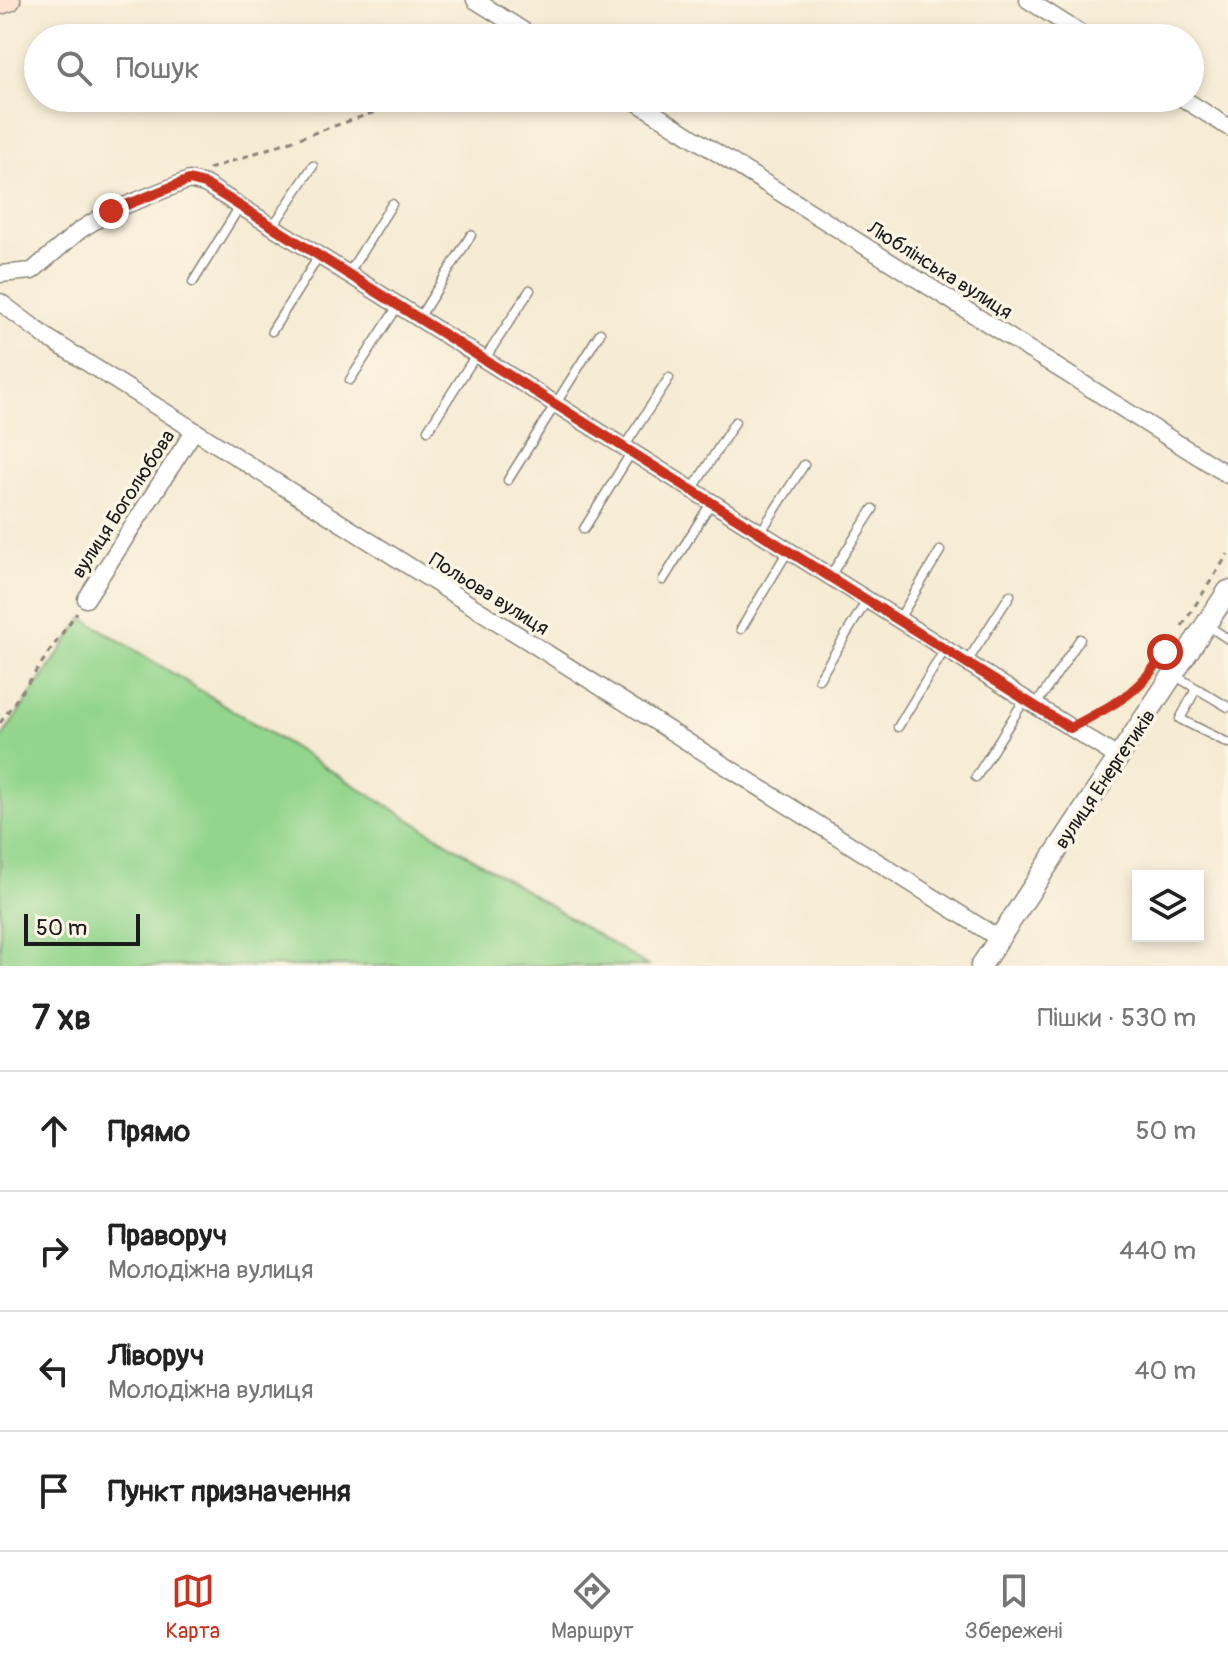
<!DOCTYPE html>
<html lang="uk">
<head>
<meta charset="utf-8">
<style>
	:root { --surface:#fff; --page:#f6f6f6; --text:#222; --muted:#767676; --line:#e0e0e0; --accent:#c8321e }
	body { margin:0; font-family:Pangolin,sans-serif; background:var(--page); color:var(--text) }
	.controls { position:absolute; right:24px; bottom:24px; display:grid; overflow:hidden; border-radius:0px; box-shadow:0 4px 12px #0003 }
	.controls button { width:72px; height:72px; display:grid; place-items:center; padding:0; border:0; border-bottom:2px solid var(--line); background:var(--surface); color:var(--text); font:40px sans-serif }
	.scale { position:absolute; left:24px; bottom:20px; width:116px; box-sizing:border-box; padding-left:8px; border:4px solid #1c1c1c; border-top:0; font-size:22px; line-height:28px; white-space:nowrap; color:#1c1c1c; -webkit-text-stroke:6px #fcf5e5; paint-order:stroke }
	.stop { position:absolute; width:24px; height:24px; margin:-18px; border:6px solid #c8321e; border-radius:50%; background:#fff }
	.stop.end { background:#c8321e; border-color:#fff; box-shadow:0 2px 8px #0008 }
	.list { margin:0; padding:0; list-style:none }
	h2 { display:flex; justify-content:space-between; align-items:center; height:104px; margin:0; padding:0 32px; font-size:34px }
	h2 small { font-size:26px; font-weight:400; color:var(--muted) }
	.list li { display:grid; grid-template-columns:52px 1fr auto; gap:24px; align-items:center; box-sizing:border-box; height:120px; padding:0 32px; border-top:2px solid var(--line) }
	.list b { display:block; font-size:30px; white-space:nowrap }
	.list p { margin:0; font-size:26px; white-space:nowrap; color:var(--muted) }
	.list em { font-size:26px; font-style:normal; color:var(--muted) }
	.icon { flex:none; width:44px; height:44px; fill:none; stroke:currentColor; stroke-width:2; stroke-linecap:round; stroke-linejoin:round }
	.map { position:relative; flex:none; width:1228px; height:966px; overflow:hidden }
	.search { position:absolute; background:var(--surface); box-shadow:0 4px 12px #0003; left:24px; right:24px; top:24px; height:88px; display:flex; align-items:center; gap:20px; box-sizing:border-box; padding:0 28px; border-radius:44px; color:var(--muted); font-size:30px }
	.sheet { height:584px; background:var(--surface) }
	nav { display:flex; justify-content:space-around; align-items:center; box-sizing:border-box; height:112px; border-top:2px solid var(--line); background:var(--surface); font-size:22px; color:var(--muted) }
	nav a { display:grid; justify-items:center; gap:4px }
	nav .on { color:var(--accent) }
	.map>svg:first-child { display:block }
	.green { fill:#93d58c; stroke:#587854; stroke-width:2 }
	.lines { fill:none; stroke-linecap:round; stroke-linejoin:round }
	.service-casing { stroke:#898478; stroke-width:11 }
	.minor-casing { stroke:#898478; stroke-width:19 }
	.tertiary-casing { stroke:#898478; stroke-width:23 }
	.secondary-casing { stroke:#898478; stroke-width:25 }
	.path { stroke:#898478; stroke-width:3; stroke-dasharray:6 6; stroke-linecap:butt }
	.service { stroke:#fff; stroke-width:8 }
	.minor { stroke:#fff; stroke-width:16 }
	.tertiary { stroke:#fff; stroke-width:20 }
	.secondary { stroke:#fde4d1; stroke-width:22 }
	.route { stroke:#c8321e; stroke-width:10 }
	.labels { text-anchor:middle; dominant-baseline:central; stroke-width:7; stroke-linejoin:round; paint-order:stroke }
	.street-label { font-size:20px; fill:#1c1c1c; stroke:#fcf5e5 }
</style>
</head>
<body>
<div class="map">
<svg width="1228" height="966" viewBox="0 0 1228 966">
	<rect width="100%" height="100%" fill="#fcf5e5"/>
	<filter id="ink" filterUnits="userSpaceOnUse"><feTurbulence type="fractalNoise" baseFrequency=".0125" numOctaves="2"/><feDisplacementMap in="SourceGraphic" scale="16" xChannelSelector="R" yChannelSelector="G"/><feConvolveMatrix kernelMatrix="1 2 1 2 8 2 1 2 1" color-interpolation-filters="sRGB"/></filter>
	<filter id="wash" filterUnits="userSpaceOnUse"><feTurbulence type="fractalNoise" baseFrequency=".006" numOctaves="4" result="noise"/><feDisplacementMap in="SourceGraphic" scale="32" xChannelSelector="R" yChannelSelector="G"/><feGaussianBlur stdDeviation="1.8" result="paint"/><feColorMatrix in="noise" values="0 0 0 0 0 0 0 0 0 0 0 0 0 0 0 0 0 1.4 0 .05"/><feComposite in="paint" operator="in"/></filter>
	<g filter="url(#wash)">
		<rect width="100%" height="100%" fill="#f6ebd3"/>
		<!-- green -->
		<polygon class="green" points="83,618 648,966 0,966 0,740"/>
	</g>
	<g filter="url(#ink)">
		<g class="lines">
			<!-- service casing -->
			<g class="service-casing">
				<g id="service">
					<polyline points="273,226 313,166"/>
					<polyline points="348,274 392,204"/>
					<polyline points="193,282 240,206"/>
					<polyline points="419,318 471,235"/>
					<polyline points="272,331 319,256"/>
					<polyline points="484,360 530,290"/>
					<polyline points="350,380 398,306"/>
					<polyline points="428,430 476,355"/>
					<polyline points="624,447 669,378"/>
					<polyline points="508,480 600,333"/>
					<polyline points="692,490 735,422"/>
					<polyline points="584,529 631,453"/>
					<polyline points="760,533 804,465"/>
					<polyline points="830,576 873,509"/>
					<polyline points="663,580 711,503"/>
					<polyline points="899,619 940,551"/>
					<polyline points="1207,625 1228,639"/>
					<polyline points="741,629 788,551"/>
					<polyline points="967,662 1010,595"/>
					<polyline points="1174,675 1228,707"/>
					<polyline points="819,679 867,600"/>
					<polyline points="1195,691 1180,719 1228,743"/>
					<polyline points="1036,705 1080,639"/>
					<polyline points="898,727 945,649"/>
					<polyline points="976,777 1025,699"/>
				</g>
			</g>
			<!-- minor casing -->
			<g class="minor-casing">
				<g id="minor">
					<polyline points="475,0 535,38"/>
					<polyline points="1028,0 1088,38"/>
					<polyline points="630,98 1228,475"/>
					<polyline points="1182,98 1228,127"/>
					<polyline points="0,274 32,271 80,230 111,211 189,180 205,184 1119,758"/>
					<polyline points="0,302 48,338 998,938"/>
					<polyline points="86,599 194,431"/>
				</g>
			</g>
			<!-- tertiary casing -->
			<g class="tertiary-casing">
				<polyline id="tertiary" points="981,966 1228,591"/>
			</g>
			<!-- secondary casing -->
			<g class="secondary-casing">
				<polyline id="secondary" points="0,3 9,0"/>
			</g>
			<!-- path -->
			<g class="path">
				<polyline points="209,169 416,98"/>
				<polyline points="1182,626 1228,554"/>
				<polyline points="1087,718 1146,683"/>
				<polyline points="0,723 77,612"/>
			</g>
			<!-- service -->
			<use href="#service" class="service"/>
			<!-- minor -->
			<use href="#minor" class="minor"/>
			<!-- tertiary -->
			<use href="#tertiary" class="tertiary"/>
			<!-- secondary -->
			<use href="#secondary" class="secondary"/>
		</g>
	</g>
	<g class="lines" filter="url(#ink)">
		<!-- route -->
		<path class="route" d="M111,211L189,180L205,184L1070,728C1114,704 1137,696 1165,652"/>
	</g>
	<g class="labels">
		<!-- street labels -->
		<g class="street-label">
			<text transform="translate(940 270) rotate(32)">Люблінська вулиця</text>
			<text transform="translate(123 504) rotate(-57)">вулиця Боголюбова</text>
			<text transform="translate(489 594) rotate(32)">Польова вулиця</text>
			<text transform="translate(1105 779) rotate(-56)">вулиця Енергетиків</text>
		</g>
	</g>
</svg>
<div class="controls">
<button><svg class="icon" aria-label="layers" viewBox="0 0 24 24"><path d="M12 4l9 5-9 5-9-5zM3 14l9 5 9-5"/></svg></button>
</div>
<div class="scale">50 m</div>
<div class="stop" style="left:1165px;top:652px"></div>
<div class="stop end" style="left:111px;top:211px"></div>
<div class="search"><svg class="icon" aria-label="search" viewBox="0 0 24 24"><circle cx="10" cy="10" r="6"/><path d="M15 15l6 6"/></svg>Пошук</div>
</div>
<section class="sheet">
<h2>7 хв<small>Пішки · 530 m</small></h2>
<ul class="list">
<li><svg class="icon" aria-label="ahead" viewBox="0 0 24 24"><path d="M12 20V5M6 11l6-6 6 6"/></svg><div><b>Прямо</b></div><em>50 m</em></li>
<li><svg class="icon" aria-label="right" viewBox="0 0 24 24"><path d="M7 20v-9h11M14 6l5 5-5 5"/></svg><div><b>Праворуч</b><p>Молодіжна вулиця</p></div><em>440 m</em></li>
<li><svg class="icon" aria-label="left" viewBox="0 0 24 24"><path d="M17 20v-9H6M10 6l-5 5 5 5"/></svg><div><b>Ліворуч</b><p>Молодіжна вулиця</p></div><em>40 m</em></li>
<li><svg class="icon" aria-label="arrive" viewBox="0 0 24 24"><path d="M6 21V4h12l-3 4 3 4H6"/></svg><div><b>Пункт призначення</b></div></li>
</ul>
</section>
<nav>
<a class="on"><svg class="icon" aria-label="map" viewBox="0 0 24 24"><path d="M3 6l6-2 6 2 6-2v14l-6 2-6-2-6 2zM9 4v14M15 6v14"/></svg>Карта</a>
<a><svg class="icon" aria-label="directions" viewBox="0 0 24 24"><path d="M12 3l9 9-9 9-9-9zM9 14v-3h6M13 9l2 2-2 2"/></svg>Маршрут</a>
<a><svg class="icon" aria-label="saved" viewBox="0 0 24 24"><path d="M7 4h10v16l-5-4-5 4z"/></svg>Збережені</a>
</nav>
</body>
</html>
